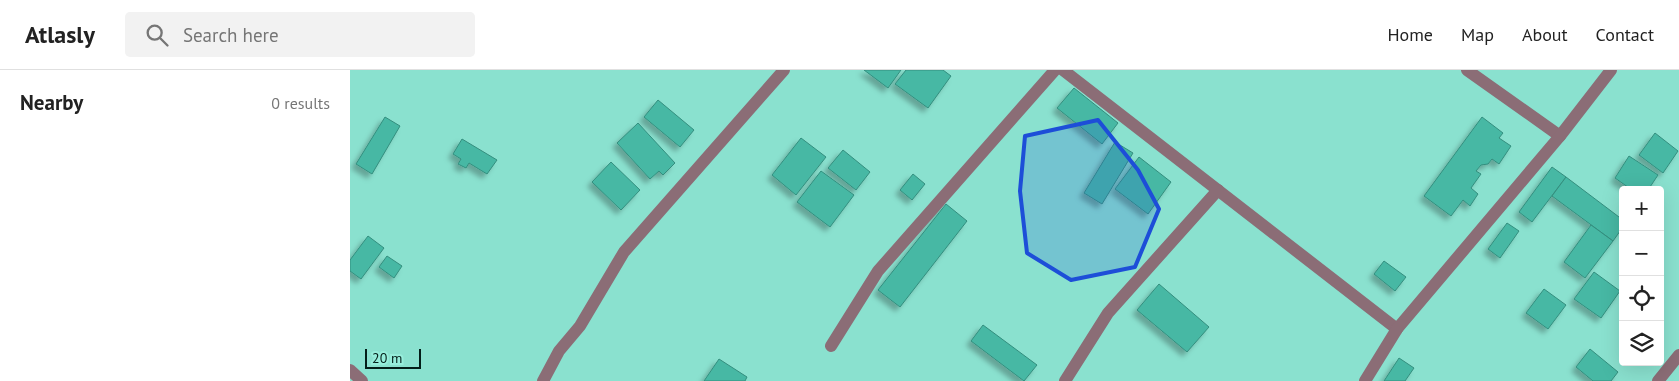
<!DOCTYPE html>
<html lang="en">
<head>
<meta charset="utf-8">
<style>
	:root { --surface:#fff; --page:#f2f2f2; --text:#222; --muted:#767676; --line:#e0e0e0 }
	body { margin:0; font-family:"PT Sans",sans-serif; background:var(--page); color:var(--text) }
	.controls { position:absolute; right:15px; bottom:15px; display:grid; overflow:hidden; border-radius:5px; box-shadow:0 5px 20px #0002 }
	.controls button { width:45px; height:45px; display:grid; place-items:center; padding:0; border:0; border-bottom:1px solid var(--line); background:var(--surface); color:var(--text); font:25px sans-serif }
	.scale { position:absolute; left:15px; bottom:12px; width:56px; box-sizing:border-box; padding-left:5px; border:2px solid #031e19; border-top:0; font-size:14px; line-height:18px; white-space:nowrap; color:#031e19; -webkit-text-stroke:4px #97eedc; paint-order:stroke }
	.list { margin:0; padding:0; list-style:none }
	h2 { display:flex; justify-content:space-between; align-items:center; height:65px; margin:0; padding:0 20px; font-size:21px }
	h2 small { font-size:16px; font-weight:400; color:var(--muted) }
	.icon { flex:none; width:28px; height:28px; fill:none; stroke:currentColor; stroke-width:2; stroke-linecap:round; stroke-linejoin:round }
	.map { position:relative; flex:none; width:1329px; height:311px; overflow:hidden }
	header { display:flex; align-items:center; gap:30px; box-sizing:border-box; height:70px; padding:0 25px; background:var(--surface); border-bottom:1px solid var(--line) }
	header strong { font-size:24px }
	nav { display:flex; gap:28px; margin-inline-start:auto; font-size:18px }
	.search { width:350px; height:45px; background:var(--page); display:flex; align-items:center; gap:12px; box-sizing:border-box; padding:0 18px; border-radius:5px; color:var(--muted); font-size:19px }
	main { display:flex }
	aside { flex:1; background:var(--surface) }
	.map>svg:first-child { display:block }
	.building { fill:#46b8a4; stroke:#348e7e; filter:url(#shadow) }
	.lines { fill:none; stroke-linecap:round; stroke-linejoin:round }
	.minor { stroke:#8b6d76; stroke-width:12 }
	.marked { fill:#1d4ed8; fill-opacity:0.2; stroke:#1d4ed8; stroke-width:4; stroke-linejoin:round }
</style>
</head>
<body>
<header>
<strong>Atlasly</strong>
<div class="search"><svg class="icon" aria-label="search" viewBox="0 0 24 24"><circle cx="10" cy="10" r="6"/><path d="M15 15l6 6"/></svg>Search here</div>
<nav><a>Home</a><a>Map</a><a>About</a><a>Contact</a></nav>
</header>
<main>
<aside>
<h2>Nearby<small>0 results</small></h2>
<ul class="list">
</ul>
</aside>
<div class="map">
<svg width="1329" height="311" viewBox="0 0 1329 311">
	<defs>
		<filter id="shadow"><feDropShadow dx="-4.5" dy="4.5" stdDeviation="2.5" flood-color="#0004"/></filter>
	</defs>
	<rect width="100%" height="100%" fill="#8ae1cf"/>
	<!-- building -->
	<g class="building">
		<polygon points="514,0 551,0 538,18"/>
		<polygon points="556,0 593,0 601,6 578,38 545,14"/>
		<polygon points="724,18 768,53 752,74 707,38"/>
		<polygon points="308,30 344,60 330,77 294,47"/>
		<polygon points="35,47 50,56 22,104 6,94"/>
		<polygon points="1132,47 1153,63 1149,68 1161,76 1149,94 1142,89 1138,94 1131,95 1126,101 1131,104 1121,118 1128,124 1120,136 1113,130 1101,146 1074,126"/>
		<polygon points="288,53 325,93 313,105 309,101 300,109 267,73"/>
		<polygon points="1305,63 1328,81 1313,103 1289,85"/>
		<polygon points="451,68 476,87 446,125 422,105"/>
		<polygon points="112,69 147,90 137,104 119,93 116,98 108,94 111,89 103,84"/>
		<polygon points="765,72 783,83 752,134 734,123"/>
		<polygon points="493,80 520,102 506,120 478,98"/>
		<polygon points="1279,86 1308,105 1298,120 1282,120 1265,108"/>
		<polygon points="789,87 821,112 798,144 765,119"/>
		<polygon points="261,92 290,120 271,140 242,112"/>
		<polygon points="1202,97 1216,107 1182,152 1169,142"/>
		<polygon points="471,101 504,125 480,157 447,132"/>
		<polygon points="563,104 575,114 562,130 550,120"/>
		<polygon points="1216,107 1273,150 1273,157 1263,171 1202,126"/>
		<polygon points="596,134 617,151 550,237 528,220"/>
		<polygon points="1157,153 1169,161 1150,188 1138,179"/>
		<polygon points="1241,155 1263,171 1235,208 1214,192"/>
		<polygon points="18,166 34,178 11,209 0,201 0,190"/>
		<polygon points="37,186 52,196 44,208 29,197"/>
		<polygon points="1034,191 1056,207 1045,221 1024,204"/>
		<polygon points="1244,202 1270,221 1251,248 1224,229"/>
		<polygon points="809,214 859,257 837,282 787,240"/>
		<polygon points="1194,219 1216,235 1198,259 1176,243"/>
		<polygon points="633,255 687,295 674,311 621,271"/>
		<polygon points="1240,279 1268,302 1261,311 1243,311 1226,297"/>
		<polygon points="1049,288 1064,298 1055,311 1034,311"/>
		<polygon points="369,289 397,307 395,311 354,311"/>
	</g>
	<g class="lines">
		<!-- minor -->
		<g class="minor">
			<polyline points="713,0 1047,259"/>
			<polyline points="1117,0 1210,66"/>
			<polyline points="481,276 528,201 705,0"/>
			<polyline points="0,300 12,311"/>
			<polyline points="193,311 209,281 230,256 274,182 434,0"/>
			<polyline points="715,311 758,243 868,120"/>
			<polyline points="1015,311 1047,259 1210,66 1261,0"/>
			<polyline points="1308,311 1329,285"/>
		</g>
	</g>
	<!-- marked area -->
	<path class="marked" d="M748,50L788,100L809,139L785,197L721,210L677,183L670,121L675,66Z"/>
</svg>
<div class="controls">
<button>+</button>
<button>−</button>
<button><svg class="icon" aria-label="locate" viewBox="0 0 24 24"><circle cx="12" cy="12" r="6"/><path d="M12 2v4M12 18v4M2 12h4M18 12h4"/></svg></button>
<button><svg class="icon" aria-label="layers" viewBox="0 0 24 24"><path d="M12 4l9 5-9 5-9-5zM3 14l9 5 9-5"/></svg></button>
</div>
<div class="scale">20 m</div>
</div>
</main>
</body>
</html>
